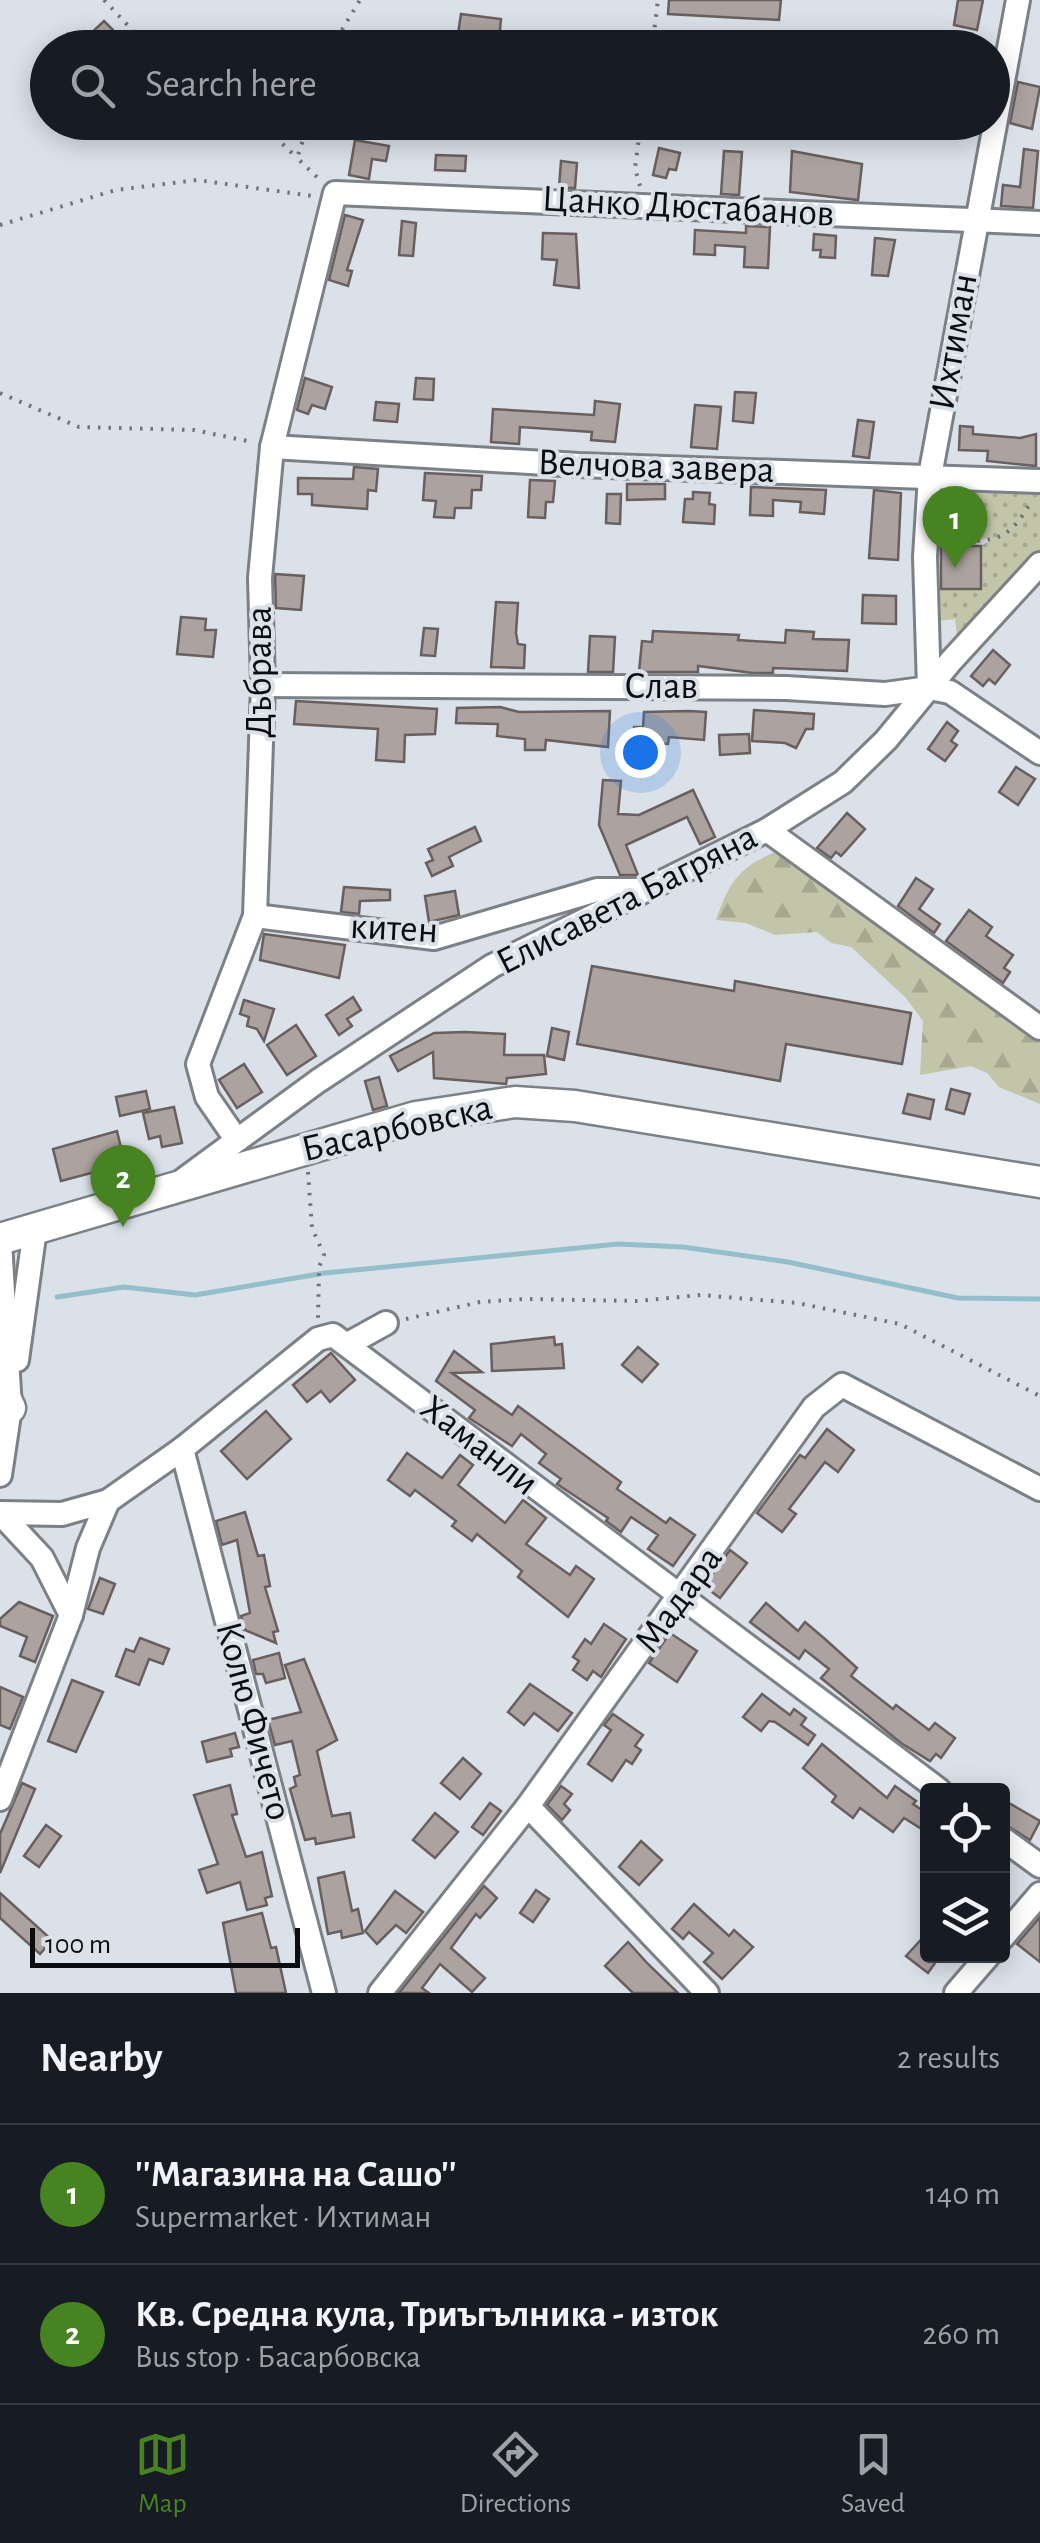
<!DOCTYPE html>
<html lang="en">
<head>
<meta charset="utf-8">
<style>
	:root { --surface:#171b24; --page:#242831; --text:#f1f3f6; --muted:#9ea1a6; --line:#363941; --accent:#478320 }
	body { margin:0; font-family:"Alegreya Sans",sans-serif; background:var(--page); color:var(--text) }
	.controls { position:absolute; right:30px; bottom:30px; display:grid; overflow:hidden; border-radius:10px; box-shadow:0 5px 25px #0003 }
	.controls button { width:90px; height:90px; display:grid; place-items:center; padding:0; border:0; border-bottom:2px solid var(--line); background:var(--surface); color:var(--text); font:50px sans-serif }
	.scale { position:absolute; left:30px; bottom:25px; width:270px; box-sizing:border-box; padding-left:10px; border:5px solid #0b0d10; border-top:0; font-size:28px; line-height:35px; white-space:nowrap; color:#0b0d10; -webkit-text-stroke:8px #dae1e8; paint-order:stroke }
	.you { position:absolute; left:640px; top:752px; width:35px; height:35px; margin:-25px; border:8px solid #fff; border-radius:50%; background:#1a73e8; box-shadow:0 0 0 15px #1a73e833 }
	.badge { display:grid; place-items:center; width:65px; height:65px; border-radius:50%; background:var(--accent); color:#fff; font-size:32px; font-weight:700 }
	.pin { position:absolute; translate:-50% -82px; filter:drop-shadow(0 2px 5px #0008) }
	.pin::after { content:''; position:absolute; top:52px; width:35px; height:30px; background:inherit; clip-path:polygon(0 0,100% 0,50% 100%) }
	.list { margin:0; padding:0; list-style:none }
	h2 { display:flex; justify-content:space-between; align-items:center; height:130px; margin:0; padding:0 40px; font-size:42px }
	h2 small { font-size:32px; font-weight:400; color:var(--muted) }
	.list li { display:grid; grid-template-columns:65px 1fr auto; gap:30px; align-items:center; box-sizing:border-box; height:140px; padding:0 40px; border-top:2px solid var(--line) }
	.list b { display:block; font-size:38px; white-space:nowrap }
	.list p { margin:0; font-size:32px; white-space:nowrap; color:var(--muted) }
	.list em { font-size:32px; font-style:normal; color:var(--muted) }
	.icon { flex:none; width:55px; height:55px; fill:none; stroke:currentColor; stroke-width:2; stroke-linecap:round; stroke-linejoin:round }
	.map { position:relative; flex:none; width:1040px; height:1993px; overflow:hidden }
	.search { position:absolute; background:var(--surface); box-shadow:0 5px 25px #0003; left:30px; right:30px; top:30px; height:110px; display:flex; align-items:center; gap:25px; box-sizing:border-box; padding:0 35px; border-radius:55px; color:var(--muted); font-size:38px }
	.sheet { height:410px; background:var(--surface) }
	nav { display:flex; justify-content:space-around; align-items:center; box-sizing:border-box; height:140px; border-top:2px solid var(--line); background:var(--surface); font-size:28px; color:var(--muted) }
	nav a { display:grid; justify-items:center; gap:5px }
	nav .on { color:var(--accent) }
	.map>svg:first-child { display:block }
	.green { fill:url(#green-dots) }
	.forest { fill:url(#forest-firs) }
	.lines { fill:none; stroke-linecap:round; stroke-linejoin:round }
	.stream { stroke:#94bfca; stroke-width:5 }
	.building { fill:#aca2a0; stroke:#685f5e; stroke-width:2.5 }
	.street-casing { stroke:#7b8187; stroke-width:28 }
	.secondary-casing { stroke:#7b8187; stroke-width:35 }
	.path { stroke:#707479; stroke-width:4; stroke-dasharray:2.5 8; stroke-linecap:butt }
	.street { stroke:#fff; stroke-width:22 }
	.secondary { stroke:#fff; stroke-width:30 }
	.labels { text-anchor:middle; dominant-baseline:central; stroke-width:8; stroke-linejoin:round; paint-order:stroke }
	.street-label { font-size:38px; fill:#0b0d10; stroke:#dae1e8 }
</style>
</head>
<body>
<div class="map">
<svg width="1040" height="1993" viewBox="0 0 1040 1993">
	<defs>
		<pattern id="green-dots" width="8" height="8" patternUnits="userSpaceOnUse" patternTransform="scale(2.5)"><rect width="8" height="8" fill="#c3c5a9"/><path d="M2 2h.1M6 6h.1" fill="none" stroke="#a6a890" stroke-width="1.8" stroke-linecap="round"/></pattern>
		<pattern id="forest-firs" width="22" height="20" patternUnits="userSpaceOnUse" patternTransform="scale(2.5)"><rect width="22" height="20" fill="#c3c5a9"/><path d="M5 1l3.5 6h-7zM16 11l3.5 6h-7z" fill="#a6a890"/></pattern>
	</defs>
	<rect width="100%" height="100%" fill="#dae1e8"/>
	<!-- green -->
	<polygon class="green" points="932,485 1040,488 1040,551 958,645 955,619 930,622 928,589 981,589 981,546 992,539 929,535"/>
	<!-- forest -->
	<path class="forest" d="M791,845L1040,1030V1104L999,1087L987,1073L971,1066L920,1075L923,1021L906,998L851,947L831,943L817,932L775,935L746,923L716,920C733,871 744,865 791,845Z"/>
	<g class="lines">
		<!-- stream -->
		<polyline class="stream" points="57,1297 124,1287 195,1295 325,1273 618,1244 683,1247 788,1262 958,1298 1040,1299"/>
	</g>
	<!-- building -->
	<g class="building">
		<polygon points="669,0 781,0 779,20 668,14"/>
		<polygon points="958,0 983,0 977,30 954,25"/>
		<polygon points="461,14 501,19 499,39 458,34"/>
		<polygon points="104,21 122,39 113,48 98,48 87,37"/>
		<polygon points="1018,82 1040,87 1032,129 1010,123"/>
		<polygon points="355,140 389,146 386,161 372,159 369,179 349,175"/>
		<polygon points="659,148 680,153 676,170 669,169 666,178 653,175"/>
		<polygon points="1024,149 1038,151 1033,208 1001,206 1003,185 1020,187"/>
		<polygon points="724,151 742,152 739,195 721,194"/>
		<polygon points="792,151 862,164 858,200 790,192"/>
		<polygon points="436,155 466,156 465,171 435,170"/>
		<polygon points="561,161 577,163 575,188 559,188"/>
		<polygon points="345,215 363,220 347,270 352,271 348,286 329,280"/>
		<polygon points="402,221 416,223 413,256 399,255"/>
		<polygon points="746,226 770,227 768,268 744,267 745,247 715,245 715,255 694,254 695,230 746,233"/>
		<polygon points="543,233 576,234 579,288 554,285 557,260 542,259"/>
		<polygon points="814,234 836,236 835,258 820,257 821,250 813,250"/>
		<polygon points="875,238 895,240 888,276 872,275"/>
		<polygon points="305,378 332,387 325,409 312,405 308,414 297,410"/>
		<polygon points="416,378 434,379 433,400 414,399"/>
		<polygon points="735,392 756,393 753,423 733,421"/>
		<polygon points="595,401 620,404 615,442 591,440 592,432 520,427 519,444 491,442 493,409 594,415"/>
		<polygon points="376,402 399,404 397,422 374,420"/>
		<polygon points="695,405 721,407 717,449 691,447"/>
		<polygon points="858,420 874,422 869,458 853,456"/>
		<polygon points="960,426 973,427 973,434 1020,438 1036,434 1036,466 987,461 988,451 959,450"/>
		<polygon points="354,467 378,469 376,491 368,490 367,509 312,505 312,494 298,494 298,478 353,479"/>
		<polygon points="425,473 482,476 481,490 472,490 471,508 455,508 454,518 434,517 436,501 423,500"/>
		<polygon points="530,480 555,481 553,502 546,502 545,518 528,517"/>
		<polygon points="627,484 665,484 665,499 627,500"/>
		<polygon points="751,487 826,490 824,514 800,512 801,502 773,500 773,516 750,515"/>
		<polygon points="874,490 901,493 898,560 869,558"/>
		<polygon points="693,492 710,493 709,504 715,505 714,524 683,522 685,499 693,499"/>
		<polygon points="607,494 621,494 620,524 606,523"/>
		<rect x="941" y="546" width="40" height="43"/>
		<polygon points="275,574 304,576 301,610 276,608"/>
		<polygon points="863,595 896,596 896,624 862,623"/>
		<polygon points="496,602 518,603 516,633 518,644 525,645 524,668 491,667"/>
		<polygon points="181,617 206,619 205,630 216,630 213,657 177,654"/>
		<polygon points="424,628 438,629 435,656 421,655"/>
		<polygon points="786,630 814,632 813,639 849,640 847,671 773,668 773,673 753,673 698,666 698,672 639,672 642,641 652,642 653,631 739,635 738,640 785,643"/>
		<polygon points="590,636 615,637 613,672 588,672"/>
		<polygon points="993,650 1010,665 995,684 989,679 983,686 971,676"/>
		<polygon points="296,701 437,709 435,734 405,735 404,762 376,760 378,729 294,724"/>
		<polygon points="500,707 519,712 610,711 608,747 546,740 545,750 525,750 525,739 497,736 498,724 456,723 457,708"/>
		<polygon points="754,710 814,714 813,729 806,729 796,748 785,743 752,741"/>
		<polygon points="689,711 706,712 704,740 669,737 668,744 632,742 634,727 643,727 644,712"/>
		<polygon points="947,722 958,731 951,741 957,745 945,761 928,749"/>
		<polygon points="749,734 750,753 720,755 719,735"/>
		<polygon points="1016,767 1035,779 1018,805 999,792"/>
		<polygon points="603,780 621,781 618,814 639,815 693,790 715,837 700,844 687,817 626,845 638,875 620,875 599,825"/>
		<polygon points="847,813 865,829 841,856 836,852 831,858 817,848"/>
		<polygon points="475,827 481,841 449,857 453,866 432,876 426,863 433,860 428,849"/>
		<polygon points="916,878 933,889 919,909 940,924 934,933 898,906"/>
		<polygon points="344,887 390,890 390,900 360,901 359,914 341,912"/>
		<polygon points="455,891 459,915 429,922 425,896"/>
		<polygon points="969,910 992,927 986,936 1013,955 1004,968 1010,972 1003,983 946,941"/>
		<polygon points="264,934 345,945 339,978 260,960"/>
		<polygon points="592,966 734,991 735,981 911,1013 902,1064 786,1044 780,1081 577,1044"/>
		<polygon points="353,997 361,1010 347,1019 352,1026 339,1035 326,1015"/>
		<polygon points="244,1000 274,1009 264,1041 257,1029 247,1026 249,1017 240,1014"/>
		<polygon points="296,1025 316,1056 287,1075 267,1045"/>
		<polygon points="552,1028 569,1032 564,1060 547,1056"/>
		<polygon points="465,1032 505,1034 504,1055 544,1055 546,1074 507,1078 506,1084 434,1078 433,1052 398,1071 390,1056 434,1033"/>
		<polygon points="244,1064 262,1092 237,1108 219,1080"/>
		<polygon points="379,1077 387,1106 373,1110 365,1081"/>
		<polygon points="951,1089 970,1094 964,1114 946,1109"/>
		<polygon points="146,1091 150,1109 120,1116 116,1097"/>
		<polygon points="908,1094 934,1100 930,1119 903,1113"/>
		<polygon points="174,1107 182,1143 162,1147 160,1136 149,1139 143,1113"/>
		<polygon points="117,1131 125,1164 61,1181 53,1149"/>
		<polygon points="554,1337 555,1345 562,1344 564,1368 492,1371 491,1344"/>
		<polygon points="638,1347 658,1364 642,1382 622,1365"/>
		<polygon points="454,1351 482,1372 452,1373 512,1415 518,1406 621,1482 617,1489 666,1523 670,1518 695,1535 673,1566 648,1549 658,1535 631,1517 621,1532 606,1521 608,1518 557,1484 561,1479 539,1463 546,1454 521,1434 512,1446 469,1418 475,1410 436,1381"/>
		<polygon points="331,1353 355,1380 330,1402 321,1391 307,1402 293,1385"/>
		<polygon points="266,1411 291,1439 247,1479 221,1451"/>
		<polygon points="827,1429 854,1450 838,1472 825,1462 789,1509 796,1514 782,1532 757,1513 800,1455 805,1458"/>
		<polygon points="407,1453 442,1478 460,1455 473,1465 458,1485 505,1523 523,1500 546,1518 526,1544 570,1575 576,1566 594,1579 568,1617 518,1577 522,1571 477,1534 472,1541 452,1526 456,1521 415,1490 410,1496 388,1480"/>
		<polygon points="245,1512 258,1556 264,1555 270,1586 265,1587 278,1631 273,1632 276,1643 245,1630 241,1616 250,1613 237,1540 222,1545 216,1521"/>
		<polygon points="730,1550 747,1563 720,1598 704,1586"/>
		<polygon points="100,1578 115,1584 103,1614 88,1609"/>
		<polygon points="19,1602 53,1616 35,1662 20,1656 27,1637 0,1626 0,1619"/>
		<polygon points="766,1603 798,1631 805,1622 825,1639 857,1668 851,1676 893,1709 896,1705 929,1730 935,1723 955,1738 941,1758 936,1754 930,1761 901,1743 821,1678 829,1669 805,1650 799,1659 750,1622"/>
		<polygon points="604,1624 626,1639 601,1677 593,1671 587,1680 573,1670 579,1661 573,1657 585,1639 591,1644"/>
		<polygon points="670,1633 697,1651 677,1682 649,1663"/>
		<polygon points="140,1638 169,1649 163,1664 149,1659 139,1685 116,1676 126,1649 134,1652"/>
		<polygon points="279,1653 285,1678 266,1683 263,1674 256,1674 253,1660"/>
		<polygon points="304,1659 337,1740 317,1751 332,1816 350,1813 354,1837 316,1844 315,1838 305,1840 290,1789 296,1786 294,1777 300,1775 292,1741 275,1745 268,1720 301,1712 285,1665"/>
		<polygon points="72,1680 103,1692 76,1752 48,1741"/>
		<polygon points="530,1684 572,1713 558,1731 534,1713 524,1725 508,1712"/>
		<polygon points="0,1687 23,1697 10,1729 0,1725"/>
		<polygon points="762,1694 790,1715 794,1709 806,1718 801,1725 815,1735 808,1745 775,1722 769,1721 761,1731 743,1717"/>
		<polygon points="613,1714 643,1735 635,1746 641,1750 632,1764 626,1760 612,1781 588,1764 611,1730 604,1725"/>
		<polygon points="235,1733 239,1747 230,1749 232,1756 207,1762 202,1742"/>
		<polygon points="822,1744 887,1798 895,1786 916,1801 913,1804 928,1814 928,1833 904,1818 893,1832 860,1808 853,1818 832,1802 836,1796 803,1768"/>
		<polygon points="463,1758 481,1774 460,1799 441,1783"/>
		<polygon points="22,1783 35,1789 0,1873 0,1834"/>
		<polygon points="230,1785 237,1814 232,1815 246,1857 262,1852 272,1896 265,1898 267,1905 247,1910 240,1882 207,1893 199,1870 218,1864 194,1795"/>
		<polygon points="561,1786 572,1794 564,1804 570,1810 562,1820 547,1805"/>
		<polygon points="1002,1799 1040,1821 1030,1840 1003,1823"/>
		<polygon points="490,1803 501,1811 483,1835 472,1827"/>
		<polygon points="435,1813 458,1832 435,1858 413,1840"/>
		<polygon points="46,1825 61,1836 39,1867 24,1856"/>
		<polygon points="641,1841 662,1860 639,1885 619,1867"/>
		<polygon points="344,1872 352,1911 358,1909 363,1933 342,1938 341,1931 328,1934 318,1878"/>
		<polygon points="484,1886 497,1898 480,1918 476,1914 451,1948 485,1978 472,1992 440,1964 422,1988 429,1993 399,1993"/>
		<polygon points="536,1890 549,1899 533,1922 520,1913"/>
		<polygon points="395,1891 423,1912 406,1933 396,1925 377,1944 365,1931"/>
		<polygon points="0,1893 52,1940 40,1954 0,1918"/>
		<polygon points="694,1904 729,1936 734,1930 753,1947 722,1979 704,1962 713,1953 689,1932 683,1939 672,1929"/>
		<polygon points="262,1913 271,1948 276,1947 286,1993 236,1993 223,1923"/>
		<polygon points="1040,1917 1040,1962 1017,1944"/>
		<polygon points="928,1932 928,1956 940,1956 928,1973 906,1956"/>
		<polygon points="628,1942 648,1964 678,1993 633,1993 605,1966"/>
	</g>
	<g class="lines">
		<!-- street casing -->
		<g class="street-casing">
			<g id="street">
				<polyline points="272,447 579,465 1040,481"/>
				<polyline points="263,685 786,688 885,694 929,688 950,692 1040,753"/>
				<polyline points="929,688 925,557 930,476 1018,0"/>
				<polyline points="767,830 1040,1028"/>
				<polyline points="255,916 434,938 597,890 643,890"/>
				<polyline points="236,1139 207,1097 198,1064 255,916 263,685 260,578 272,447 335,193 1040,223"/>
				<polyline points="183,1180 318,1081 492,966 767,830 843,782 886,740 951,661 1040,564"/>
				<polyline points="0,1242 10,1408 0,1475"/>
				<polyline points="348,1344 386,1323"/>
				<polyline points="17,1360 35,1229"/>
				<polyline points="182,1449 324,1993"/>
				<polyline points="0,1513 62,1514 108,1501 182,1449 318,1339 333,1335 939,1790"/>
				<polyline points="71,1615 88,1548 108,1501"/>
				<polyline points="0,1799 71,1615 42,1558 2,1515"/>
				<polyline points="528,1806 707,1993"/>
				<polyline points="1002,1838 1040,1866"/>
				<polyline points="1002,1938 1040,1894"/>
				<polyline points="380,1993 528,1806 814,1407 842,1385 1040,1489"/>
				<polyline points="956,1993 988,1956"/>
			</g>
		</g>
		<!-- secondary casing -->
		<g class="secondary-casing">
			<g id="secondary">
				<polyline points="0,1239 416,1117 515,1102 575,1106 1040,1182"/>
				<polyline points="0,1387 10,1408"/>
			</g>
		</g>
		<!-- path -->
		<g class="path">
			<polyline points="104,0 149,48"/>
			<polyline points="331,48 360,0"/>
			<polyline points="652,48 658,0"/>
			<polyline points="260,122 297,158"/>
			<polyline points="278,122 280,139"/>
			<polyline points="309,122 297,158 320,180"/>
			<polyline points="640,186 635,168 641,122"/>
			<polyline points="0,225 116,190 197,180 313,196"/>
			<polyline points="0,393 79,427 194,430 252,442"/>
			<polyline points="974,498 985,524 978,540"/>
			<path d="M956,542C1000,540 1008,540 1031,502"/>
			<polyline points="308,1172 312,1228 324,1255 319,1267 318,1319"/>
			<polyline points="406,1319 480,1302 524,1299 637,1301 701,1295 797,1303 900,1324 1040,1396"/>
		</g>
		<!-- street -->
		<use href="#street" class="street"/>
		<!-- secondary -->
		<use href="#secondary" class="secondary"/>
	</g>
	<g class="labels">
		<!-- street labels -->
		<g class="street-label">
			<text transform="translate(688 207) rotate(3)">Цанко Дюстабанов</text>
			<text transform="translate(954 342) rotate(-80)">Ихтиман</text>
			<text transform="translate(656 467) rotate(2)">Велчова завера</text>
			<text transform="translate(260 672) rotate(-90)">Дъбрава</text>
			<text x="661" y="687">Слав</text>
			<text transform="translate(627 900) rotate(-27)">Елисавета Багряна</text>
			<text transform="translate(394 929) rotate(3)">китен</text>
			<text transform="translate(397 1129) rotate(-13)">Басарбовска</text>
			<text transform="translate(479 1446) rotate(38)">Хаманли</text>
			<text transform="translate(679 1600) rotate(-54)">Мадара</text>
			<text transform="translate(253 1721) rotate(75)">Колю Фичето</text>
		</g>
	</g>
</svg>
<div class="controls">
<button><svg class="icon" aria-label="locate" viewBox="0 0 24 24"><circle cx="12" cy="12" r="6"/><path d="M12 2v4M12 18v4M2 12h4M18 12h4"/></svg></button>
<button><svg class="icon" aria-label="layers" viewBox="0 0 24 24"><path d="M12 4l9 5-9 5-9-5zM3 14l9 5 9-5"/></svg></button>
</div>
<div class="scale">100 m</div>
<div class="you"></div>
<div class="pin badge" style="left:955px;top:568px">1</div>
<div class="pin badge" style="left:123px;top:1227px">2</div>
<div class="search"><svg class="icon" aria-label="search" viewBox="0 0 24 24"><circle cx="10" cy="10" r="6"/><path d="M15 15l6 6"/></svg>Search here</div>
</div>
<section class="sheet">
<h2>Nearby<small>2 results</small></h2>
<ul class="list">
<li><span class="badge">1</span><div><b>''Магазина на Сашо''</b><p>Supermarket · Ихтиман</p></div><em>140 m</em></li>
<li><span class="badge">2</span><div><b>Кв. Средна кула, Триъгълника - изток</b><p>Bus stop · Басарбовска</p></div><em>260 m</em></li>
</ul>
</section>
<nav>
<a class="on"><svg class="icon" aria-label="map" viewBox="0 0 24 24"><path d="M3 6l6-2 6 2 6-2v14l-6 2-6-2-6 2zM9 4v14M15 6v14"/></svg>Map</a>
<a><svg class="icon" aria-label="directions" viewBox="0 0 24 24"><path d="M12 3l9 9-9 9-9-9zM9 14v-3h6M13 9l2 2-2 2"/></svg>Directions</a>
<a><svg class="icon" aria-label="saved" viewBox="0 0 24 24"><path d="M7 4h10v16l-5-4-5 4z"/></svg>Saved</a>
</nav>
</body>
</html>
